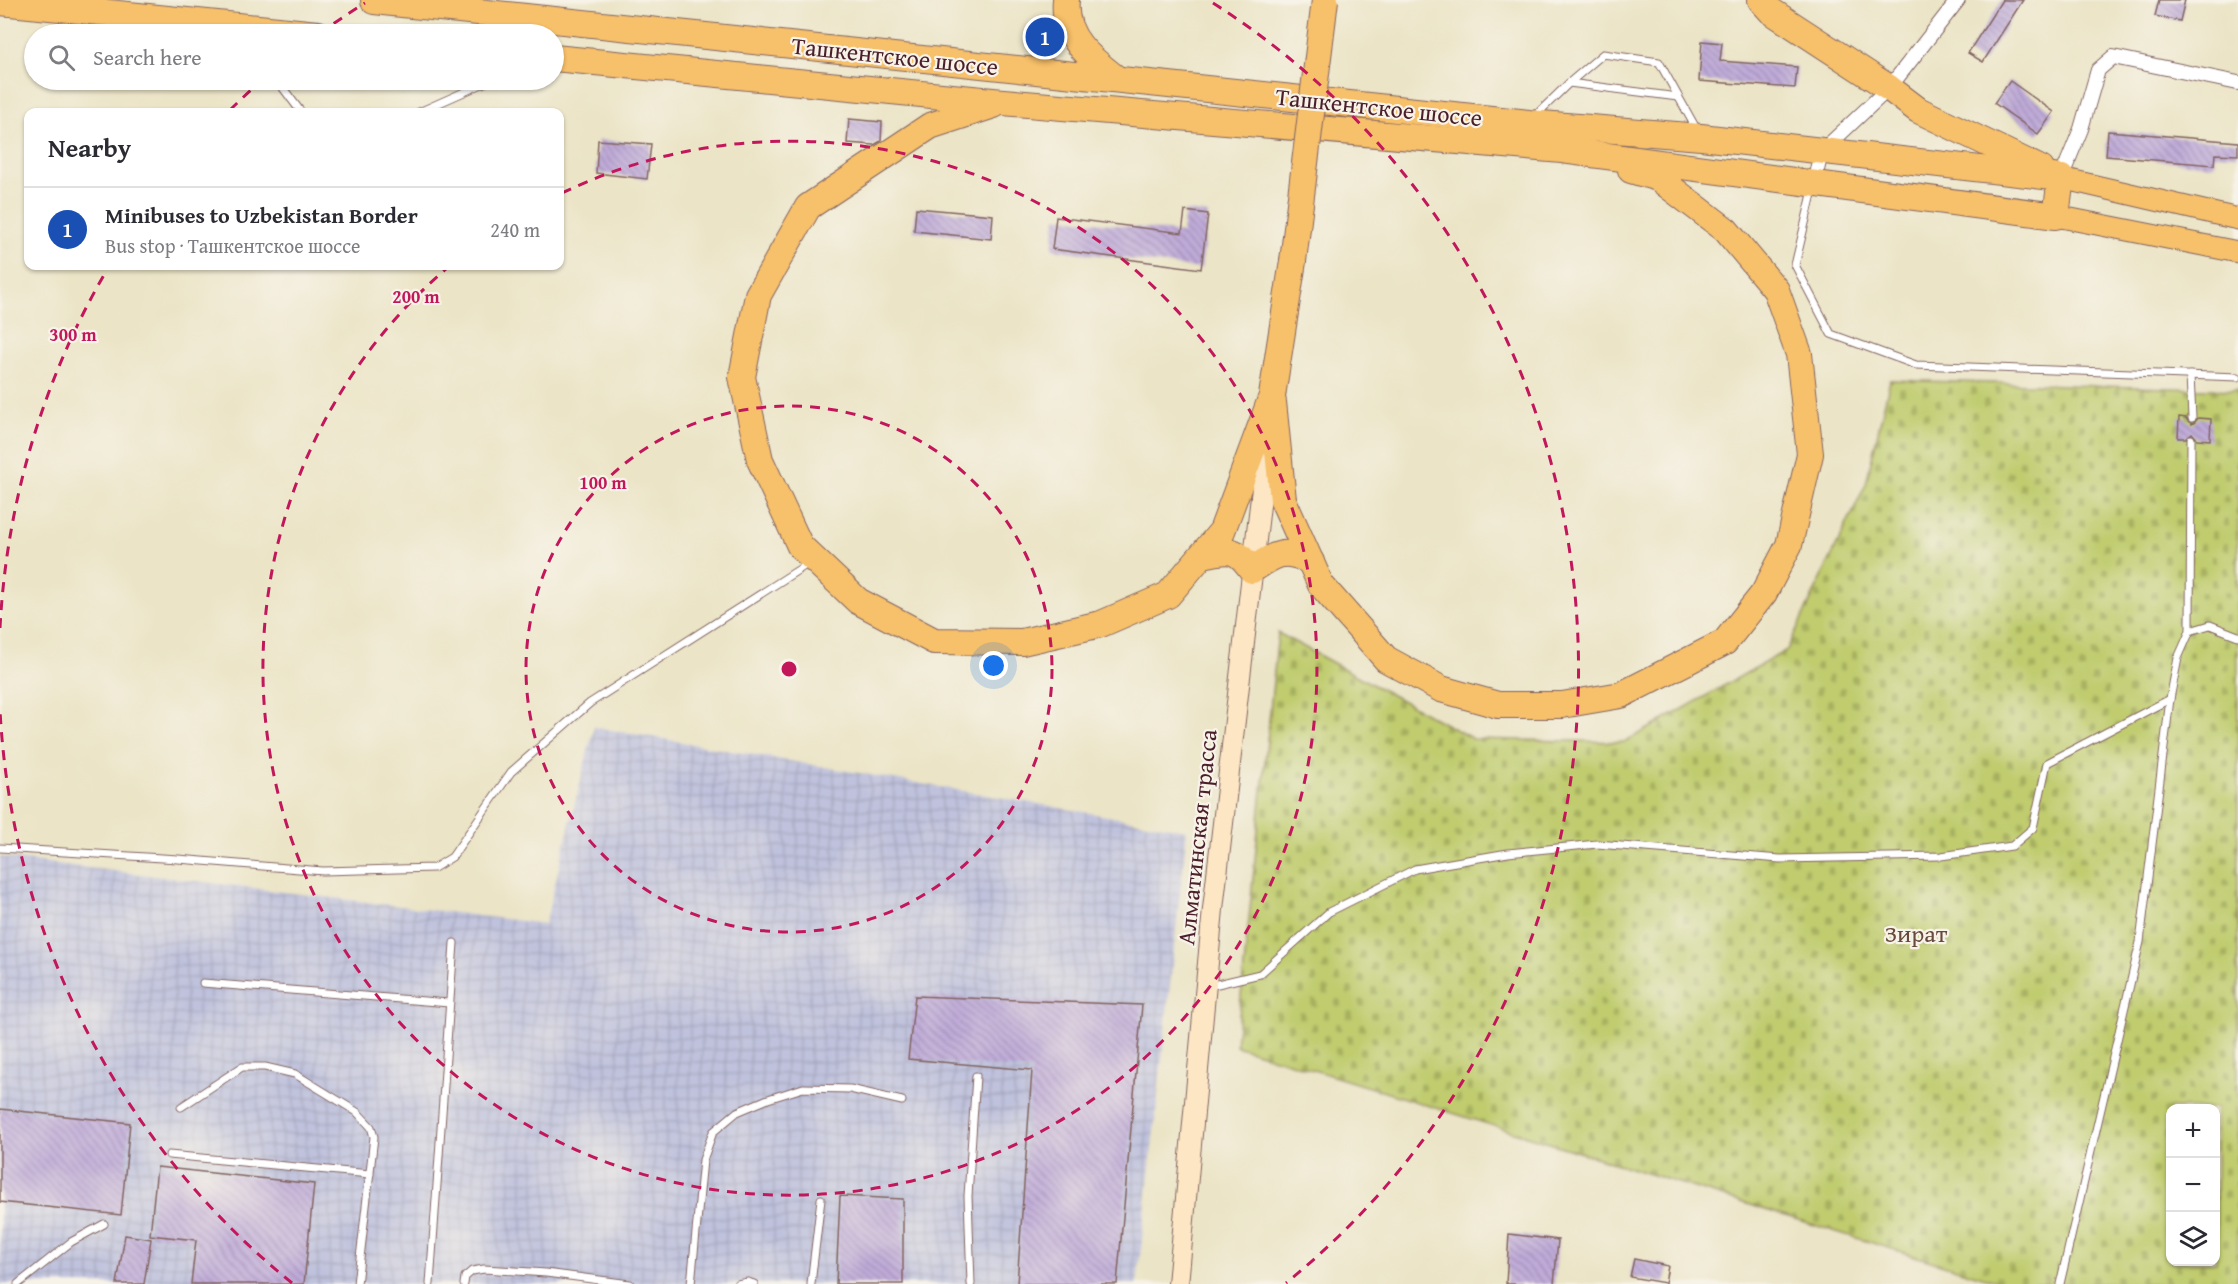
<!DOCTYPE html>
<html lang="en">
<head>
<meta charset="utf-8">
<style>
	:root { --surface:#fff; --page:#f7f7f7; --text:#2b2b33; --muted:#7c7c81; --line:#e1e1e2; --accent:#111827 }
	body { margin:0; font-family:"Gentium Book Plus",serif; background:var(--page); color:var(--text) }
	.controls { position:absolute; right:18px; bottom:18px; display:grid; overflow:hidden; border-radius:12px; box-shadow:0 2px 4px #0004 }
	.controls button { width:54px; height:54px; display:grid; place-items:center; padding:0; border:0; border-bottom:2px solid var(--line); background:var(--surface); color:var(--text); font:30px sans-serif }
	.you { position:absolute; left:994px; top:666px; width:21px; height:21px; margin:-15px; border:4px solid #fff; border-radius:50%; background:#1a73e8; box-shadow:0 0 0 9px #1a73e833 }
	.badge { display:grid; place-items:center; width:39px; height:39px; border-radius:50%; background:var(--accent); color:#fff; font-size:20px; font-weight:700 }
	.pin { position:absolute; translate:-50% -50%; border:3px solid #fff; box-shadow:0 2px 6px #0006 }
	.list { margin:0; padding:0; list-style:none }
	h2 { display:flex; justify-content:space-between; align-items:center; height:78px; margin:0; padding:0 24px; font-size:26px }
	h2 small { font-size:20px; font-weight:400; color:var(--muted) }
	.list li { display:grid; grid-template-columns:39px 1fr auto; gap:18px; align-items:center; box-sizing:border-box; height:84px; padding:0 24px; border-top:2px solid var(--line) }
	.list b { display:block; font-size:22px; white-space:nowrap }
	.list p { margin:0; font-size:20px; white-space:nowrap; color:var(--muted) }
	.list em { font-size:20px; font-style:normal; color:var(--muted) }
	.icon { flex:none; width:33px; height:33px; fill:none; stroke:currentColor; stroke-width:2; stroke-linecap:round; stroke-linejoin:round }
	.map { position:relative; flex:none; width:2238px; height:1284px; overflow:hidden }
	.search { position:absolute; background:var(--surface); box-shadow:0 2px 4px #0004; left:24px; top:24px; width:540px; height:66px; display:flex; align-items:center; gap:15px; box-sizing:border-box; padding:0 21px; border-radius:33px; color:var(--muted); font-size:22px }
	.panel { position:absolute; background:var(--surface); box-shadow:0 2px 4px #0004; left:24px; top:108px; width:540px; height:162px; border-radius:12px }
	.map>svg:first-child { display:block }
	.industrial { fill:url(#industrial-grid) }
	.cemetery { fill:url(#cemetery-stones); stroke:#85764c; stroke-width:1.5; fill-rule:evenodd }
	.building { fill:url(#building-back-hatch) }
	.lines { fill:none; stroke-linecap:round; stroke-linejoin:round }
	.lane-casing { stroke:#826461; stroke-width:9 }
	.street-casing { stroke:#826461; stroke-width:16 }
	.secondary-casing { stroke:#826461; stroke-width:22 }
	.primary-casing { stroke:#826461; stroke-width:23 }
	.highway-casing { stroke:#826461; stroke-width:28 }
	.lane { stroke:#fff; stroke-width:7 }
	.street { stroke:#fff; stroke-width:14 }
	.secondary { stroke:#fce6c4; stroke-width:20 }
	.primary { stroke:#f7c06b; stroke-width:21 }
	.highway { stroke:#f7c06b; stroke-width:26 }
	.highway-bridge-casing { stroke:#826461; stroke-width:28; stroke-linecap:butt }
	.highway-bridge { stroke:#f7c06b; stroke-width:26 }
	.ring { fill:none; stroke:#c2185b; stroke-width:3; stroke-dasharray:10 8 }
	.labels { text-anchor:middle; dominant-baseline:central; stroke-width:4.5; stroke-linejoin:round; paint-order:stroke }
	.street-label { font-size:24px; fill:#4a1f2b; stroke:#f7f3e8 }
	.park-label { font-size:24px; fill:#684a3c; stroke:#f7f3e8 }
	.centre { fill:#c2185b; stroke:#f7f3e8; stroke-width:3 }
	.ring-label { font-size:18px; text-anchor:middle; font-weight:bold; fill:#c2185b; stroke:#f7f3e8; stroke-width:4.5; stroke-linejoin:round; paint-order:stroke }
</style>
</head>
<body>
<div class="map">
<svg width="2238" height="1284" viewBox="0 0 2238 1284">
	<defs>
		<pattern id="industrial-grid" width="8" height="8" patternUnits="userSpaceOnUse" patternTransform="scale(1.5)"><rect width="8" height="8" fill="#c0c2dd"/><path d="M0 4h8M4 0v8" fill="none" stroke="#a6a6be"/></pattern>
		<pattern id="cemetery-stones" width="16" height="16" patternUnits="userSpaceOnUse" patternTransform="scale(1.5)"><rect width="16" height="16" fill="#c0cc6e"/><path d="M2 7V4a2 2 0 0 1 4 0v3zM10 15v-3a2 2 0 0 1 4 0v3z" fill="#a6af5f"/></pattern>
		<pattern id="building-back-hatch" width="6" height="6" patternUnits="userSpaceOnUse" patternTransform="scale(1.5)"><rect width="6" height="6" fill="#c0acd9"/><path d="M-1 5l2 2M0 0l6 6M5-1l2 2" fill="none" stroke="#9e8bb0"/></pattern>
	</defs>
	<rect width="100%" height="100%" fill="#f7f3e8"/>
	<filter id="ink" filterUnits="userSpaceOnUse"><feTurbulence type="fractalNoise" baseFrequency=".0167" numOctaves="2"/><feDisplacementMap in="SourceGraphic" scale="12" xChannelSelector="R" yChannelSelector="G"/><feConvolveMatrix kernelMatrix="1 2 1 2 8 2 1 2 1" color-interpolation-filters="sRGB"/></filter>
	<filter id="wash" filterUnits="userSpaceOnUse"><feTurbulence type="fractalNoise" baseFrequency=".008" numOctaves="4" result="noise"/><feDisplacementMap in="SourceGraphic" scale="24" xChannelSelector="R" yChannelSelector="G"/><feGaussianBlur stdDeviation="1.35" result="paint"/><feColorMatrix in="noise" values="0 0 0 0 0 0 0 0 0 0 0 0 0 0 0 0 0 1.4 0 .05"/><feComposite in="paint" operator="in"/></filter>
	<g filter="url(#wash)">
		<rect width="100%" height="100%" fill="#ebe4c6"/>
		<!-- industrial -->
		<polygon class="industrial" points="594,727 1187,830 1137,1284 0,1284 0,857 545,924"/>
		<!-- cemetery -->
		<path class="cemetery" d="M1890,380L2238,390V1284H2005L1236,1046L1278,633L1473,739L1625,742L1787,650L1866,484ZM2170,1108H2216V1262H2170Z"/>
		<g id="blocks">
			<!-- building -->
			<g class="building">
				<polygon points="2002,0 2023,0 1983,62 1968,53"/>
				<polygon points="2159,0 2185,0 2180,21 2155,16"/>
				<polygon points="1702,41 1722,43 1720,61 1797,67 1795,88 1699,81"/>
				<polygon points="2010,81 2054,112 2038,134 1994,103"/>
				<polygon points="849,119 882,122 881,141 874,145 847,143"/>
				<polygon points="2108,131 2238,142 2238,155 2215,154 2214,165 2106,156"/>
				<polygon points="598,140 651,144 647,179 596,173"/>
				<polygon points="916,208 993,215 991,239 914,231"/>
				<polygon points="1185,211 1208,214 1201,269 1052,249 1056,217 1182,233"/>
				<polygon points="2179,417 2186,418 2188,421 2192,424 2195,422 2198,418 2211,419 2210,440 2197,439 2192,433 2186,438 2178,438"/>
				<polygon points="915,996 1142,1005 1117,1284 1017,1284 1032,1070 908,1059"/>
				<polygon points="0,1109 130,1123 121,1215 0,1202"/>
				<polygon points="157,1167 314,1184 304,1284 191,1284 196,1240 150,1235"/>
				<polygon points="840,1196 903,1199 903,1284 836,1284"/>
				<polygon points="1509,1234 1558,1240 1554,1284 1506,1284"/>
				<polygon points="125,1235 151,1239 144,1284 117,1284"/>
				<polygon points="1634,1259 1668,1266 1665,1283 1630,1277"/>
			</g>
		</g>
	</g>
	<g filter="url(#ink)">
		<use href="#blocks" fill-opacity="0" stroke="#826461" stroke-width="1.5"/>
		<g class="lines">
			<!-- lane casing -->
			<g class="lane-casing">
				<g id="lane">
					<polyline points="277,80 301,112"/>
					<polyline points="1569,83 1678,97"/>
					<polyline points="419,112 491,80"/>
					<polyline points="1535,116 1569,83 1603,54 1659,62 1697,130"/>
					<polyline points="1813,190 1795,265 1831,334 1916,365 2238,377"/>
					<polyline points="2190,375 2192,418"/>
					<polyline points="2190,631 2191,439"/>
					<polyline points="0,848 178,859 323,871 434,868 452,857 511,772 590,703 809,563"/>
					<polyline points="203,983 449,1003"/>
					<polyline points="1209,986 1260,974 1329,912 1415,869 1508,853 1597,844 1780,859 1941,856 2012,846 2033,828 2047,763 2170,699"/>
					<polyline points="181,1107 242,1067 265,1067 295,1074 357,1112 371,1127 374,1137 357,1284"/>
					<polyline points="169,1155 370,1174"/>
					<polyline points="18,1284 71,1242 104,1224"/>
					<polyline points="430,1284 454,943"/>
					<polyline points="464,1284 465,1277 472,1271 484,1269 546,1273 630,1284"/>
					<polyline points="691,1284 703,1160 713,1132 737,1112 768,1099 803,1088 850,1089 902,1101"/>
					<polyline points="737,1284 748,1282 754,1284"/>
					<polyline points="811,1284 821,1199"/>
					<polyline points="971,1284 968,1196 976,1076"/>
					<polyline points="2060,1284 2140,942 2170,699 2178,658 2190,631 2210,625 2238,636"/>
				</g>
			</g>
			<!-- street casing -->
			<g class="street-casing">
				<g id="street">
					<polyline points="2061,178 2081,129 2098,70 2113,57 2238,83"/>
					<polyline points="1814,184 1821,152 1889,88 1958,0"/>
				</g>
			</g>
			<!-- secondary casing -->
			<g class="secondary-casing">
				<polyline id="secondary" points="1178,1284 1213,909 1269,428"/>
			</g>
			<!-- primary casing -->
			<g class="primary-casing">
				<g id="primary">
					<polyline points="2061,178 2238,219"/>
					<polyline points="2056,216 2238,252"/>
				</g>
			</g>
			<!-- highway casing -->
			<g class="highway-casing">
				<g id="highway">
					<path d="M1066,0C1062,37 1091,59 1117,79"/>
					<polyline points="1761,0 1771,11 1889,88 1918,110 2041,169"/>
					<polyline points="374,1 1529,123 1701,137 2061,178"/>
					<polyline points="0,2 318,34"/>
					<polyline points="554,58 1003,102 1562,150 2056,216 2061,178"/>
					<polyline points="994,105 930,126 808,207 758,295 742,377 760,460 800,546 858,601 934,641 1022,642 1101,624 1168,595 1222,531 1272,396 1293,261"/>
					<polyline points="1273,402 1283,500 1321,585 1386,659 1441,689 1498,705 1562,705 1621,695 1725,642 1764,593 1789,545 1810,454 1799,354 1776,290 1726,230 1658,178 1631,170"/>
					<path d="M1202,555C1229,550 1235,546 1252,570C1275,554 1285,547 1311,562"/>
				</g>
			</g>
			<!-- lane -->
			<use href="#lane" class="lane"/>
			<!-- street -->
			<use href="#street" class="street"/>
			<!-- secondary -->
			<use href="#secondary" class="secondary"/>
			<!-- primary -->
			<use href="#primary" class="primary"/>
			<!-- highway -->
			<use href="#highway" class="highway"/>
			<!-- highway-bridge casing -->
			<g class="highway-bridge-casing">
				<polyline id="highway-bridge" points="1293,261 1325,0"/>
			</g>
			<!-- highway-bridge -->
			<use href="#highway-bridge" class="highway-bridge"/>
		</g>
	</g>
	<!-- distance rings -->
	<g class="ring">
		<circle cx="789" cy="669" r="263"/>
		<path d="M562 193A527 527 0 1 1 447 268"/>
		<path d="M292 1283A790 790 0 0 1 0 710M0 628A790 790 0 0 1 108 268M230 110A790 790 0 0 1 260 82M319 34A790 790 0 0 1 365 3M1213 3A790 790 0 0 1 1286 1283"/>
	</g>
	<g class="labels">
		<!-- street labels -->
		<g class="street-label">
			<text transform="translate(895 56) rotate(6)">Ташкентское шоссе</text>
			<text transform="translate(1379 107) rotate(6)">Ташкентское шоссе</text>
			<text transform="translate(1197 837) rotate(-84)">Алматинская трасса</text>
		</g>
		<!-- park labels -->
		<g class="park-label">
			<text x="1916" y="933">Зират</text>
		</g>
	</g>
	<circle cx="789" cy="669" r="9" class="centre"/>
	<g class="ring-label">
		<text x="416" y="303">200 m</text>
		<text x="73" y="341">300 m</text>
		<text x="603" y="489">100 m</text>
	</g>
</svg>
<div class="controls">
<button>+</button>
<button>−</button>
<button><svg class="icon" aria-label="layers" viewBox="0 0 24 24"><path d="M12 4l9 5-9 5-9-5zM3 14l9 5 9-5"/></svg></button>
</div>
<div class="you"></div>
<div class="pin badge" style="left:1045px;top:37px;background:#1a4fb4">1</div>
<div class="search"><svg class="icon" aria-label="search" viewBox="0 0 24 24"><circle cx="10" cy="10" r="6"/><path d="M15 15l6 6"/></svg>Search here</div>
<section class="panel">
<h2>Nearby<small></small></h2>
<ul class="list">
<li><span class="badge" style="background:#1a4fb4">1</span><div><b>Minibuses to Uzbekistan Border</b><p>Bus stop · Ташкентское шоссе</p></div><em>240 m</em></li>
</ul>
</section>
</div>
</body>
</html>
